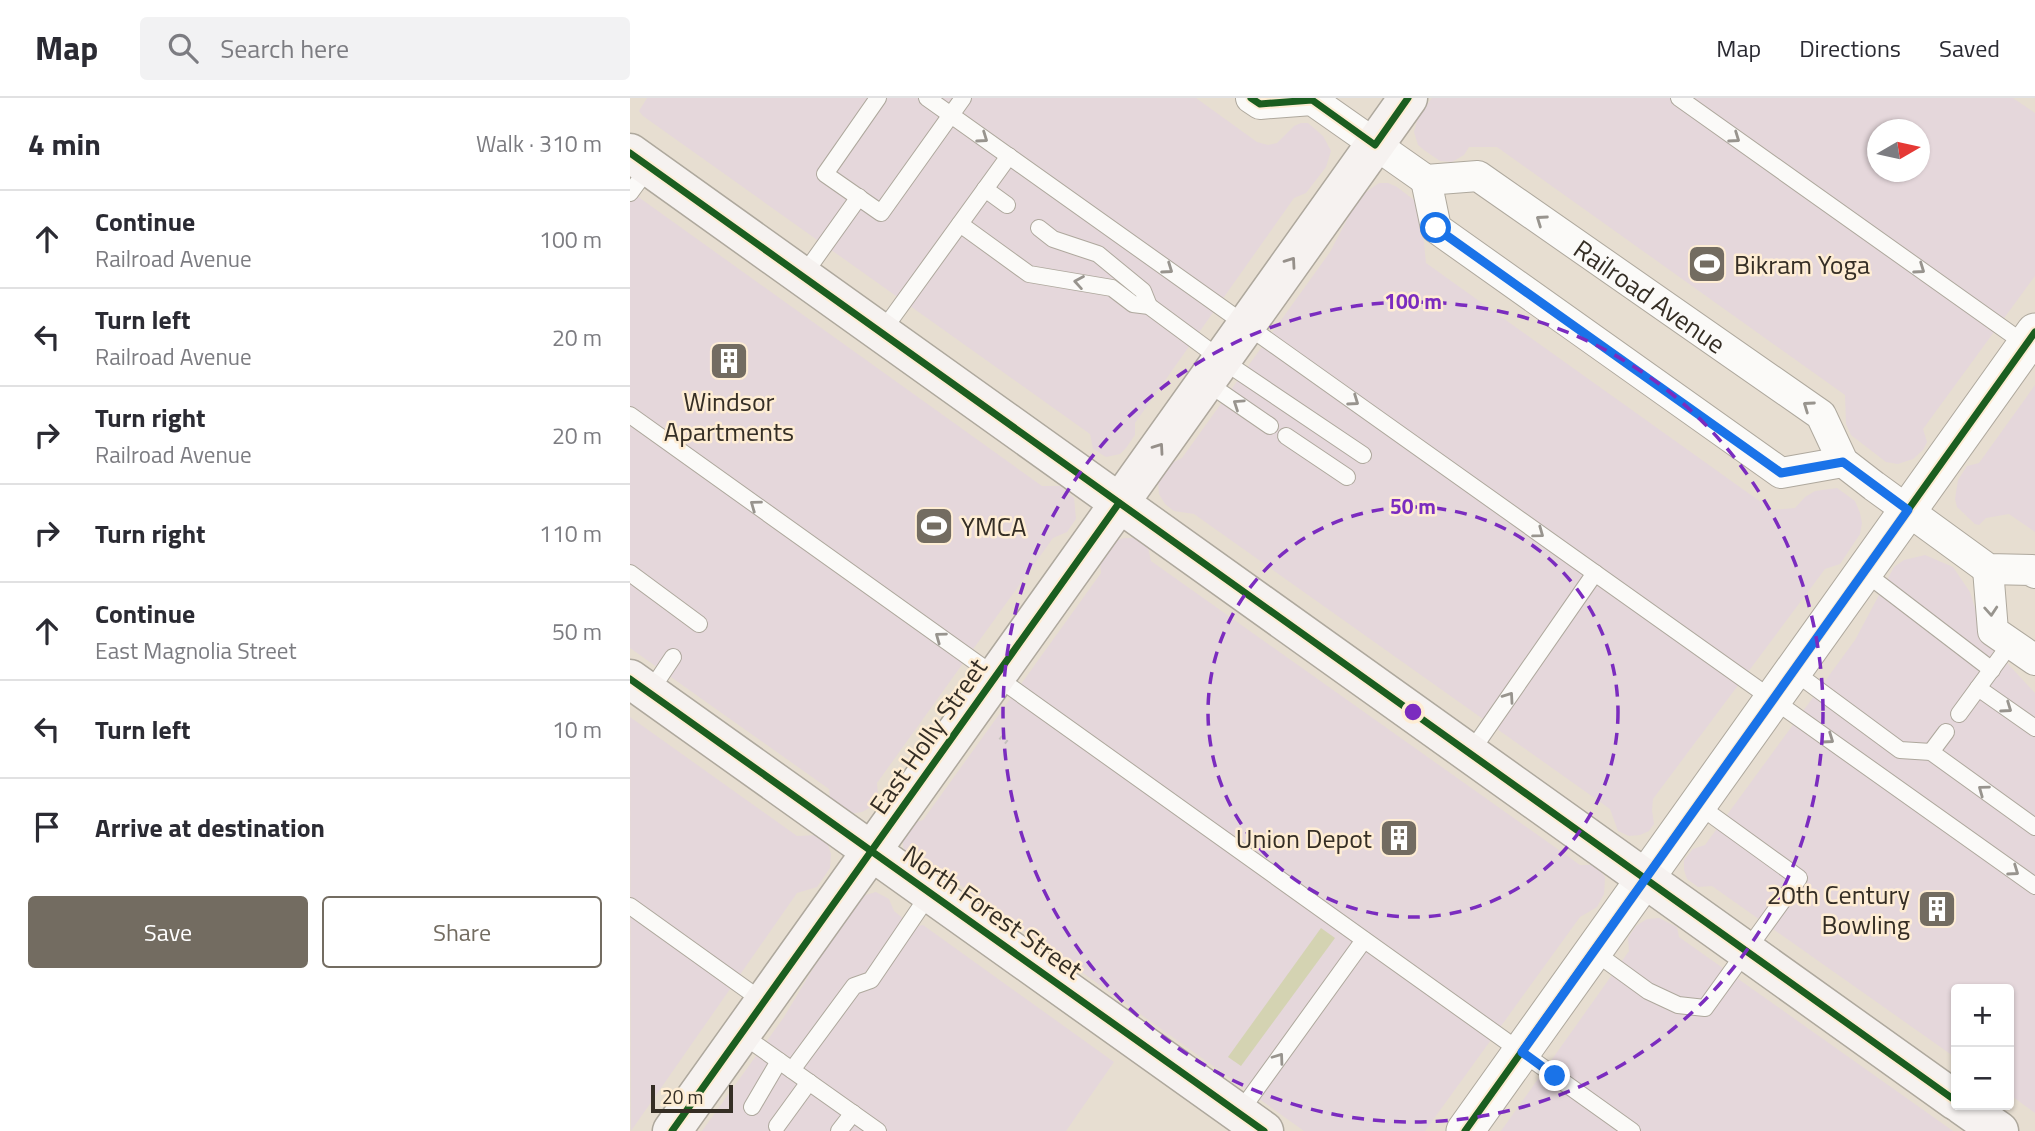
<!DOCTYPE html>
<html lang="en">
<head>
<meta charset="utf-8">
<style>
	:root { --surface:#fff; --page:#f2f2f3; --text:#2b2b33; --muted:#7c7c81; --line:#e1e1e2; --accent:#736c61 }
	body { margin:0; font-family:"Titillium Web",sans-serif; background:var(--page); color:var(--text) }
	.controls { position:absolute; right:21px; bottom:21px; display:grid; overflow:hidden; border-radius:7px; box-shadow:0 2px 5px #0004 }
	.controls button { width:63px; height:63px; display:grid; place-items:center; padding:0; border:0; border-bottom:2px solid var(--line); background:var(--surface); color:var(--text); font:35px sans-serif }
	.compass { position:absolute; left:1237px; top:21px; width:63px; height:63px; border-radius:50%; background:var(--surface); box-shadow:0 2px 5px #0004; rotate:81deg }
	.scale { position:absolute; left:21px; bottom:18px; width:82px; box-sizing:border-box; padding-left:7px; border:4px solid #352e25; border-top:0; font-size:19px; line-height:24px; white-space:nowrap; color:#352e25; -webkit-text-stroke:5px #feedd4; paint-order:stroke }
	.stop { position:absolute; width:21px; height:21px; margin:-16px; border:5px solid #1a73e8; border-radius:50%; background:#fff }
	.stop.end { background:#1a73e8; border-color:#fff; box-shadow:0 2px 7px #0008 }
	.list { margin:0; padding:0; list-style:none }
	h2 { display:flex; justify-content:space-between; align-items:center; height:91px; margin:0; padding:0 28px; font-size:30px }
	h2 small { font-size:23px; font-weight:400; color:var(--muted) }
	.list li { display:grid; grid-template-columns:46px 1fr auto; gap:21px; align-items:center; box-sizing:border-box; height:98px; padding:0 28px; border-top:2px solid var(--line) }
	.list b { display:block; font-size:26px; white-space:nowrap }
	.list p { margin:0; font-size:23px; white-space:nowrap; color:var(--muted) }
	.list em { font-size:23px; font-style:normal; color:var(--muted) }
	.actions { display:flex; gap:14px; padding:21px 28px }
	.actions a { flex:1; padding:16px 0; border:2px solid var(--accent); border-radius:7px; text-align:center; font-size:24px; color:var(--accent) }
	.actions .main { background:var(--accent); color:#fff }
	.icon { flex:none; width:38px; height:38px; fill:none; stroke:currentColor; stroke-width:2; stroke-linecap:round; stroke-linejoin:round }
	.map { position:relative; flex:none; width:1405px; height:1033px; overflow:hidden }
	header { display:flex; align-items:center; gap:42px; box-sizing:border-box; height:98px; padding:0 35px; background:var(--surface); border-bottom:2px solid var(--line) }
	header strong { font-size:33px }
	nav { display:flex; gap:38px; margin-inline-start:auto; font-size:24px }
	.search { width:490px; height:63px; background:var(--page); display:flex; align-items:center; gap:18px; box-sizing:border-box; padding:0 24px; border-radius:7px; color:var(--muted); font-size:26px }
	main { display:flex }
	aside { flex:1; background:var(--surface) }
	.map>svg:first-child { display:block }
	.commercial { fill:#e5d7db; fill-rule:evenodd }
	.green { fill:#d4d3b2 }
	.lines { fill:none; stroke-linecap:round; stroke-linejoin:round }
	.service-casing { stroke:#aea89d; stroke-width:18 }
	.minor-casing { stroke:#aea89d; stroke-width:32 }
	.tertiary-casing { stroke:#aea89d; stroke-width:39 }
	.secondary-casing { stroke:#aea89d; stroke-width:41 }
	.path { stroke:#c4c1bc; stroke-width:4.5; stroke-dasharray:2 5; stroke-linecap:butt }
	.service { stroke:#fbfaf8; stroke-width:16 }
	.minor { stroke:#fbfaf8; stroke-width:30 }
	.tertiary { stroke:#fbfaf8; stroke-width:37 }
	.secondary { stroke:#f6f2f0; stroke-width:38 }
	.cycleway-casing { stroke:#feedd4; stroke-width:11 }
	.cycleway { stroke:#1b5e20; stroke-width:7 }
	.oneway { stroke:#98948e }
	.oneway2 { stroke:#96908a }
	.route { stroke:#1a73e8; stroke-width:9 }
	.ring { fill:none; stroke:#7b2cbf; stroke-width:3.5; stroke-dasharray:12 9 }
	.labels { text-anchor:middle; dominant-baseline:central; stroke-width:5; stroke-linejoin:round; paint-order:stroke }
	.poi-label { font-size:26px; fill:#352e25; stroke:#feedd4; text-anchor:start }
	.street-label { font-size:26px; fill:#352e25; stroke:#feedd4 }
	.centre { fill:#7b2cbf; stroke:#feedd4; stroke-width:3.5 }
	.ring-label { font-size:21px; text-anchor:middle; font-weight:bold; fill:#7b2cbf; stroke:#feedd4; stroke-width:5; stroke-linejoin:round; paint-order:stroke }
</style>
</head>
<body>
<header>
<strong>Map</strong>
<div class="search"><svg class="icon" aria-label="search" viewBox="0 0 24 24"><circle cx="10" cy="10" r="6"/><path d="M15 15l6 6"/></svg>Search here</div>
<nav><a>Map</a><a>Directions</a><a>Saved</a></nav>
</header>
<main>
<aside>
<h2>4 min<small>Walk · 310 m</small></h2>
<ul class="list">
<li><svg class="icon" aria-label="ahead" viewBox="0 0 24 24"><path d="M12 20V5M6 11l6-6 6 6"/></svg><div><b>Continue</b><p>Railroad Avenue</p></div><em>100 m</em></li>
<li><svg class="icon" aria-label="left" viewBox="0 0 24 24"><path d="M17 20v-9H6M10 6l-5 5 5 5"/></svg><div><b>Turn left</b><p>Railroad Avenue</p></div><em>20 m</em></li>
<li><svg class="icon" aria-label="right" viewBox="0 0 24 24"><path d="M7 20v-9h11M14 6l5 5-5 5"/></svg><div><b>Turn right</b><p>Railroad Avenue</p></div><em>20 m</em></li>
<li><svg class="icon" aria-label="right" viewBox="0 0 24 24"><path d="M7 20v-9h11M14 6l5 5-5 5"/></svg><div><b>Turn right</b></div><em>110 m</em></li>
<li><svg class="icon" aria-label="ahead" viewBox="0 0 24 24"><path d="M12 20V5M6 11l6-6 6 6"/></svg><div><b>Continue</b><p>East Magnolia Street</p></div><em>50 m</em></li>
<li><svg class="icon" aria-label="left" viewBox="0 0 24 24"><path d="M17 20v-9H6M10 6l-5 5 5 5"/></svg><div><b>Turn left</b></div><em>10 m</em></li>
<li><svg class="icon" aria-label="arrive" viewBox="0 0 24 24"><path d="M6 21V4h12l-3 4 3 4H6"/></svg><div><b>Arrive at destination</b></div></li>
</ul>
<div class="actions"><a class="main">Save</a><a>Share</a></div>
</aside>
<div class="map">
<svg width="1405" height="1033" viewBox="0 0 1405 1033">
	<rect width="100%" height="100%" fill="#e7ded1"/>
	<!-- commercial -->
	<g class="commercial">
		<polygon points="17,0 566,0 627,44 638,47 647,45 664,28 671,25 678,25 693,38 701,53 696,69 676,95 664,100 505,325 505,337 496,350 490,356 476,359 463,351 460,336 13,18 9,13"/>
		<path d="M802,0H1383L1405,15V178L1293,331L1297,344L1293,352L1283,361L1268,366L1256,364L1221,337L1216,326L1215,297L867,49H839L834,57L822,64L810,63L794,52L788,47L784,34L788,19ZM1248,32H1290V74H1248Z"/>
		<polygon points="749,85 758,85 767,89 784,102 791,116 796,165 1142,412 1165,410 1175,399 1185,393 1207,390 1225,403 1230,415 1232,425 1230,436 1210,466 1195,471 1023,701 1022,712 1024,726 1019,733 1010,737 999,738 988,733 980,711 564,416 544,413 535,406 529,396 528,383 538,367 552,360 700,154 729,99"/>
		<polygon points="0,93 412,388 430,388 444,400 446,421 437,434 423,440 247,685 248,697 239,710 232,714 219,716 200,700 199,691 0,550"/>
		<polygon points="1405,287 1405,434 1379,416 1356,420 1349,427 1345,426 1327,409 1325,401 1328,382 1337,368 1349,365"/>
		<polygon points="494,440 505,440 517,446 521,463 950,767 966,767 975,779 974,796 967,809 950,819 795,1033 674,1033 302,767 290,769 277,758 273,749 273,740 279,726 293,722 471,475 470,461 485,443"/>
		<polygon points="1295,457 1323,469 1340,494 1354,540 1405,595 1405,1015 1379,996 1379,891 1326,891 1326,960 1082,788 1068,789 1057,781 1054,772 1054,762 1063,751 1075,747 1225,542 1264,469 1274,462"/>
		<polygon points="0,619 167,738 188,737 197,744 201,756 200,770 187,789 167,795 1,1033"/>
		<polygon points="246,794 259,801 264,813 284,829 293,827 484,964 436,1033 72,1033 154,919 221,807 229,799"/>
		<polygon points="1029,820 1047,829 1049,839 1323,1033 871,1033 999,853 998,840 1006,828 1017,821"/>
	</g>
	<!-- green -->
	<polygon class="green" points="691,830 705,840 611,968 598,959"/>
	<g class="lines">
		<!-- service casing -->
		<g class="service-casing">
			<g id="service">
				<polyline points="248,0 195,76 251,115 333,0"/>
				<polyline points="297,0 1405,788"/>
				<polyline points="1049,0 1398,248"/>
				<polyline points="355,91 377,107"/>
				<polyline points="0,95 19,69"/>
				<polyline points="330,126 399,176 482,190 503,206 519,208 592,262 733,357"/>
				<polyline points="409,130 423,141 468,156 513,193 519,208"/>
				<polyline points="172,179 229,99"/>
				<polyline points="251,235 379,58"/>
				<polyline points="576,284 640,328"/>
				<polyline points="0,317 1002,1033"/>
				<polyline points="656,338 717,379"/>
				<polyline points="1234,474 1362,572"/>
				<polyline points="0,475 69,526"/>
				<polyline points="1163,573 1270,652 1301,654 1405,729"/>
				<polyline points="1348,590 1405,630"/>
				<polyline points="19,595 43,559"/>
				<polyline points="1329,616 1381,545"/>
				<polyline points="1301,654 1316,634"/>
				<polyline points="840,655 965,475"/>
				<polyline points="0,808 134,904"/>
				<polyline points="963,853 1018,893 1048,907 1075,910 1169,780 1068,707"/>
				<polyline points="111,936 248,1033"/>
				<polyline points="162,972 224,888 241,882 300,795"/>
				<polyline points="122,1009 149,963"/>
				<polyline points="609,1015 734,842"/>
				<polyline points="147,1028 179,984"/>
				<polyline points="209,1033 223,1015"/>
			</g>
		</g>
		<!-- minor casing -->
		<g class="minor-casing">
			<g id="minor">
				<path id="s1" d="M621,0L630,6L682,2L796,82L848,78L1191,317L1213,364L1244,388L1358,471L1402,472L1405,475"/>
				<polyline points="796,82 806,130 1151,375 1213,364"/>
				<polyline points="1358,471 1363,533 1405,562"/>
			</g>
		</g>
		<!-- tertiary casing -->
		<g class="tertiary-casing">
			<polyline id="tertiary" points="835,1033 1405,234"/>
		</g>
		<!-- secondary casing -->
		<g class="secondary-casing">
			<g id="secondary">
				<polyline points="0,55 1326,1003"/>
				<polyline points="0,581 634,1033"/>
				<polyline points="1332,1007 1369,1033"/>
				<polyline points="42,1033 778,0"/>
			</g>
		</g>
		<!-- path -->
		<polyline class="path" points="370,639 379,646"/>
		<!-- service -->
		<use href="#service" class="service"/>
		<!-- minor -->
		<use href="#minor" class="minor"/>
		<!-- tertiary -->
		<use href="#tertiary" class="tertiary"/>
		<!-- secondary -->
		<use href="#secondary" class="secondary"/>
		<!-- cycleway casing -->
		<g class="cycleway-casing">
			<g id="cycleway">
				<polyline points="621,0 630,6 682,2 745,47 778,0"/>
				<polyline points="0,55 1326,1003"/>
				<polyline points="0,581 634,1033"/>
				<polyline points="42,1033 489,405"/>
				<polyline points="835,1033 1405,234"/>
			</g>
		</g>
		<!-- cycleway -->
		<use href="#cycleway" class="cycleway"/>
	</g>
	<!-- one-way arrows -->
	<defs><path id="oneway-chevron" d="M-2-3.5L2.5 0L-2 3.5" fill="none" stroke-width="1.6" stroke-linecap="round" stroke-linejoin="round" transform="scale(1.75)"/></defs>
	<g class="oneway">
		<use href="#oneway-chevron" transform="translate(353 40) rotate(35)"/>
		<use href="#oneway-chevron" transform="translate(1105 40) rotate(35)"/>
		<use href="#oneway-chevron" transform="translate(911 122) rotate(-145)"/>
		<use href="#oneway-chevron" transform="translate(538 171) rotate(35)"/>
		<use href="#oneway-chevron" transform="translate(1290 171) rotate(35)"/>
		<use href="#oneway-chevron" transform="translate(449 184) rotate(-170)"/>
		<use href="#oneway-chevron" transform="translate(724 303) rotate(35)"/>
		<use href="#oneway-chevron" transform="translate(608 306) rotate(-146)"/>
		<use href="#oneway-chevron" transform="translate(1178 308) rotate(-145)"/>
		<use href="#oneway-chevron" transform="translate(125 407) rotate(-144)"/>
		<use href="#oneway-chevron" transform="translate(909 435) rotate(36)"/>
		<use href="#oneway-chevron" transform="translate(1361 513) rotate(86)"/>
		<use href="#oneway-chevron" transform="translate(310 539) rotate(-144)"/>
		<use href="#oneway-chevron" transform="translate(879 599) rotate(-55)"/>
		<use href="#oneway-chevron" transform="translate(1377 610) rotate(35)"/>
		<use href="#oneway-chevron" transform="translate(1199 641) rotate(35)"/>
		<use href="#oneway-chevron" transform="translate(1353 692) rotate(-144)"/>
		<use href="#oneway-chevron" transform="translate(1384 773) rotate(35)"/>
		<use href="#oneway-chevron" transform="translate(649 960) rotate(-54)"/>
	</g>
	<g class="oneway2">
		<use href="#oneway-chevron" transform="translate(661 164) rotate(-55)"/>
		<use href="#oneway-chevron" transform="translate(529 350) rotate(-55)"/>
	</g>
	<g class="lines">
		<!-- route -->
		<polyline class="route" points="806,130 1151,375 1213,364 1278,412 892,954 925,978"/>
	</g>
	<!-- distance rings -->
	<g class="ring">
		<circle cx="783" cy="614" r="205"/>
		<circle cx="783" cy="614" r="410"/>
	</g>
	<!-- icons -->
	<defs>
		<g id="stadium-square" transform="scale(2.0125)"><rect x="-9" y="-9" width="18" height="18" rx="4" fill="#736c61" stroke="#feedd4"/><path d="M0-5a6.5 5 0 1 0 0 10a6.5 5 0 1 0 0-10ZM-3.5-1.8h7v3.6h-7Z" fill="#fff"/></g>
		<g id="building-square" transform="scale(2.0125)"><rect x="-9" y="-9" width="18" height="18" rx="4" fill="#736c61" stroke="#feedd4"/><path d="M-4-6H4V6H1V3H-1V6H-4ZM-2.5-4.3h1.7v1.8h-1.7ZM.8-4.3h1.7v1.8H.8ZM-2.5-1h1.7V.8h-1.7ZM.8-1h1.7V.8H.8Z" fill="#fff"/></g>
	</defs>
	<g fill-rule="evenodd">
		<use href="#stadium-square" x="1077" y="166"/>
		<use href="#building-square" x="99" y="263"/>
		<use href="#stadium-square" x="304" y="428"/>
		<use href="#building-square" x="769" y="740"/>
		<use href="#building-square" x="1307" y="811"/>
	</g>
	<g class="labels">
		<!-- poi labels -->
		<g class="poi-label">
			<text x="1104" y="166">Bikram Yoga</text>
			<text x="99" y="303" text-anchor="middle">Windsor<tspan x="99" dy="30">Apartments</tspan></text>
			<text x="331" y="428">YMCA</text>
			<text x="742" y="740" text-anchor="end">Union Depot</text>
			<text x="1280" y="796" text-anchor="end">20th Century<tspan x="1280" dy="30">Bowling</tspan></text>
		</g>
		<!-- street labels -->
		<g class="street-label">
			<text stroke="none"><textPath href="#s1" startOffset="464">Railroad Avenue</textPath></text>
			<text transform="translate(298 638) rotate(-55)">East Holly Street</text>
			<text transform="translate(363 814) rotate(35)">North Forest Street</text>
		</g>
	</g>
	<circle cx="783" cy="614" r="10" class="centre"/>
	<g class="ring-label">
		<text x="783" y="211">100 m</text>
		<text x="783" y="416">50 m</text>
	</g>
</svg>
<div class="controls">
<button>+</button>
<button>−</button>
</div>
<svg class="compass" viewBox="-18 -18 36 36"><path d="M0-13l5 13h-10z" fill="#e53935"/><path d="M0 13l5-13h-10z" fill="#7c7c81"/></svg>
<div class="scale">20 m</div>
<div class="stop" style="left:806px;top:130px"></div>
<div class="stop end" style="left:925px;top:978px"></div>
</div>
</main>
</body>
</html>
